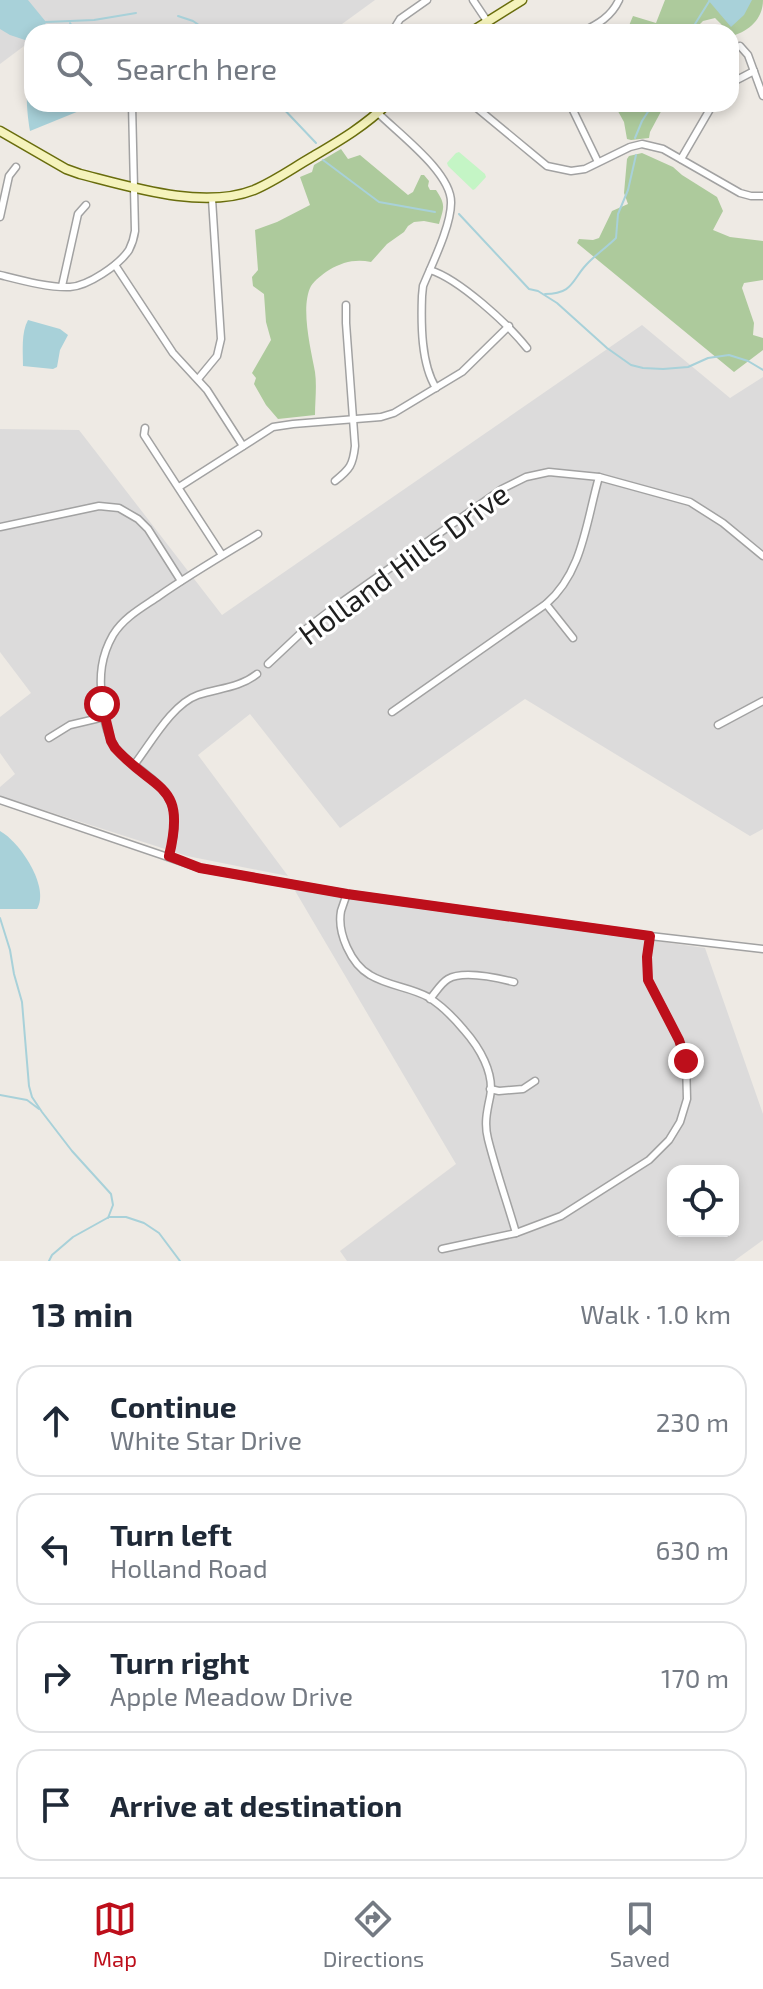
<!DOCTYPE html>
<html lang="en">
<head>
<meta charset="utf-8">
<style>
	:root { --surface:#fff; --page:#f2f2f3; --text:#1f2937; --muted:#747a83; --line:#e0e1e3; --accent:#bd0f1b }
	body { margin:0; font-family:"Exo 2",sans-serif; background:var(--page); color:var(--text) }
	.controls { position:absolute; right:24px; bottom:24px; display:grid; overflow:hidden; border-radius:16px; box-shadow:0 4px 12px #0003 }
	.controls button { width:72px; height:72px; display:grid; place-items:center; padding:0; border:0; border-bottom:2px solid var(--line); background:var(--surface); color:var(--text); font:40px sans-serif }
	.stop { position:absolute; width:24px; height:24px; margin:-18px; border:6px solid #bd0f1b; border-radius:50%; background:#fff }
	.stop.end { background:#bd0f1b; border-color:#fff; box-shadow:0 2px 8px #0008 }
	.list { margin:0; padding:0; list-style:none }
	h2 { display:flex; justify-content:space-between; align-items:center; height:104px; margin:0; padding:0 32px; font-size:34px }
	h2 small { font-size:26px; font-weight:400; color:var(--muted) }
	.list li { display:grid; grid-template-columns:52px 1fr auto; gap:24px; align-items:center; box-sizing:border-box; height:112px; margin:0 16px 16px; padding:0 16px; border:2px solid var(--line); border-radius:24px }
	.list b { display:block; font-size:30px; white-space:nowrap }
	.list p { margin:0; font-size:26px; white-space:nowrap; color:var(--muted) }
	.list em { font-size:26px; font-style:normal; color:var(--muted) }
	.icon { flex:none; width:44px; height:44px; fill:none; stroke:currentColor; stroke-width:2; stroke-linecap:round; stroke-linejoin:round }
	.map { position:relative; flex:none; width:763px; height:1261px; overflow:hidden }
	.search { position:absolute; background:var(--surface); box-shadow:0 4px 12px #0003; left:24px; right:24px; top:24px; height:88px; display:flex; align-items:center; gap:20px; box-sizing:border-box; padding:0 28px; border-radius:24px; color:var(--muted); font-size:30px }
	.sheet { height:616px; background:var(--surface) }
	nav { display:flex; justify-content:space-around; align-items:center; box-sizing:border-box; height:112px; border-top:2px solid var(--line); background:var(--surface); font-size:22px; color:var(--muted) }
	nav a { display:grid; justify-items:center; gap:4px }
	nav .on { color:var(--accent) }
	.map>svg:first-child { display:block }
	.residential { fill:#dcdbdb; fill-rule:evenodd }
	.forest { fill:#adca9c }
	.park { fill:#c4f5c5 }
	.water { fill:#a8d1d9 }
	.lines { fill:none; stroke-linecap:round; stroke-linejoin:round }
	.stream { stroke:#a8d1d9; stroke-width:2 }
	.street-casing { stroke:#a2a2a2; stroke-width:9 }
	.secondary-casing { stroke:#696d0d; stroke-width:11 }
	.street { stroke:#fff; stroke-width:6 }
	.secondary { stroke:#f5f3bc; stroke-width:8 }
	.route { stroke:#bd0f1b; stroke-width:10 }
	.labels { text-anchor:middle; dominant-baseline:central; stroke-width:6; stroke-linejoin:round; paint-order:stroke }
	.street-label { font-size:30px; fill:#1e1e1e; stroke:#fff }
</style>
</head>
<body>
<div class="map">
<svg width="763" height="1261" viewBox="0 0 763 1261">
	<rect width="100%" height="100%" fill="#eeeae4"/>
	<!-- residential -->
	<g class="residential">
		<polygon points="0,0 375,0 331,32 53,32 47,29 43,32 32,32 32,40 0,64"/>
		<polygon points="642,325 730,398 763,377 763,829 750,836 525,699 340,828 250,714 198,755 288,876 187,856 0,796 0,787 15,774 0,753 0,717 31,693 0,652 0,429 79,430 222,615"/>
		<path d="M294,889L705,948L763,1114V1240L734,1261H347L340,1251L456,1164ZM673,1171H733V1231H673Z"/>
	</g>
	<!-- forest -->
	<g class="forest">
		<path d="M665,0H763C763,19 749,31 732,36L731,32H729L715,18L703,21L700,24V32H633L628,28L633,16L656,23Z"/>
		<polygon points="614,104 665,104 650,132 649,138 631,140 627,139 624,122"/>
		<path d="M341,149L348,159L360,155L408,195L413,192L421,175H424L429,181L428,186L430,190H436C446,205 444,207 439,224L424,221L414,222L408,226L404,232L387,244L371,262C355,259 343,262 329,270C323,274 315,280 311,286C300,307 311,350 315,372C317,386 315,401 315,415L278,419L266,405L254,384L256,378L252,373L271,340L266,322L264,294L253,286L252,277L258,270L255,230L277,222L310,205L300,177L312,172L314,165Z"/>
		<polygon points="642,153 673,167 682,175 717,197 723,211 713,230 730,237 763,241 763,280 744,283 742,288 754,323 753,335 763,338 763,350 734,372 577,243 579,239 593,240 599,238 612,211 628,204 624,193 627,159 629,156"/>
	</g>
	<!-- park -->
	<polygon class="park" points="459,152 485,174 486,177 475,189 473,190 448,166 447,163 456,153"/>
	<!-- water -->
	<g class="water">
		<polygon points="0,0 28,0 46,22 43,31 32,32 32,38 28,41 10,35 0,29"/>
		<polygon points="708,0 752,0 744,15 731,27"/>
		<path d="M32,68V104H84V109L30,131C27,112 24,86 32,68Z"/>
		<path d="M28,320L60,329L68,335L60,350L57,367L53,369L23,366C23,351 21,333 28,320Z"/>
		<path d="M0,831C20,842 50,887 37,909H0Z"/>
	</g>
	<g class="lines">
		<!-- stream -->
		<g class="stream">
			<polyline points="178,16 193,21 209,32"/>
			<polyline points="46,22 94,20 136,13"/>
			<polyline points="70,23 76,32"/>
			<polyline points="690,32 710,0"/>
			<polyline points="279,104 316,143"/>
			<polyline points="635,138 642,121 653,104"/>
			<polyline points="323,160 379,202 435,212"/>
			<polyline points="459,214 529,289 538,291 557,303 607,348 631,365 643,368 663,369 688,367 708,358 729,355 748,361 763,370"/>
			<path d="M545,294C573,294 572,280 586,265C595,255 607,247 616,238L618,214L628,190L636,155"/>
			<polyline points="0,918 10,950 14,974 22,1002 29,1086 32,1097 42,1112 72,1151 111,1194 113,1205 108,1218"/>
			<polyline points="0,1095 27,1100 39,1109"/>
			<polyline points="49,1261 52,1255 73,1237 109,1217 126,1217 144,1223 159,1233 180,1261"/>
		</g>
		<!-- street casing -->
		<g class="street-casing">
			<g id="street">
				<polyline points="473,0 487,21"/>
				<polyline points="392,32 400,19 427,0"/>
				<path d="M582,32C598,24 611,17 619,0"/>
				<polyline points="740,46 748,55 763,96"/>
				<polyline points="731,83 754,71"/>
				<polyline points="472,104 547,166 571,171 585,169 630,147 642,144 663,149 740,193 751,196 763,196"/>
				<polyline points="570,104 598,162"/>
				<path d="M378,113C399,134 452,173 451,203C451,226 432,264 423,286L422,296C421,324 421,364 436,388"/>
				<polyline points="681,159 713,104"/>
				<polyline points="0,217 9,176 16,167"/>
				<polyline points="115,265 173,353 207,390 243,446"/>
				<path d="M430,270C459,279 508,324 527,348"/>
				<path d="M0,275C20,280 49,288 70,287C88,286 119,265 129,250C132,244 134,238 135,231L132,104"/>
				<polyline points="62,286 78,214 86,205"/>
				<polyline points="198,379 217,356 221,339 212,199"/>
				<polyline points="145,428 144,435 222,555"/>
				<path d="M335,481C350,469 353,465 355,446L346,323V305"/>
				<polyline points="179,487 273,427 293,424 381,417 394,413 462,372 509,326"/>
				<polyline points="0,527 99,506 119,508 138,519 148,529 181,581"/>
				<polyline points="546,604 573,638"/>
				<polyline points="268,664 302,632 332,609 502,489 526,477 549,472 599,477 690,502 723,523 763,556"/>
				<path d="M392,712L546,604C583,572 586,522 599,477"/>
				<polyline points="718,725 763,701"/>
				<polyline points="49,738 70,725 104,717"/>
				<path d="M134,765C151,743 172,704 198,695C219,688 239,688 257,674"/>
				<polyline points="0,800 200,868 347,894 650,936 763,949"/>
				<path d="M169,856C178,820 179,799 147,775C138,767 127,761 119,752C107,738 103,718 102,700C99,676 101,656 113,635C124,617 143,607 159,596C192,573 225,554 258,534"/>
				<path d="M347,894C345,899 343,905 341,911C337,933 351,964 370,975C388,986 410,987 428,997C441,1005 454,1018 464,1030C479,1047 495,1073 490,1097C487,1111 484,1124 488,1139C496,1171 507,1202 516,1233"/>
				<path d="M430,999C436,992 441,983 448,979C463,970 498,978 514,982"/>
				<polyline points="490,1089 499,1091 523,1089 535,1081"/>
				<polyline points="442,1249 516,1233 561,1216 649,1160 669,1140 680,1122 687,1099 686,1061 679,1040 648,980 647,957 650,936"/>
			</g>
		</g>
		<!-- secondary casing -->
		<g class="secondary-casing">
			<g id="secondary">
				<polyline points="471,32 522,0"/>
				<path d="M0,131L66,169L80,174C131,187 203,210 254,190C275,181 293,168 312,157C339,141 365,126 387,104"/>
			</g>
		</g>
		<!-- street -->
		<use href="#street" class="street"/>
		<!-- secondary -->
		<use href="#secondary" class="secondary"/>
	</g>
	<g class="lines">
		<!-- route -->
		<path class="route" d="M102,704L111,741L115,748C156,793 187,782 169,856L200,868L347,894L650,936L647,957L648,980L679,1040L686,1061"/>
	</g>
	<g class="labels">
		<!-- street labels -->
		<g class="street-label">
			<text transform="translate(403 563) rotate(-36)">Holland Hills Drive</text>
		</g>
	</g>
</svg>
<div class="controls">
<button><svg class="icon" aria-label="locate" viewBox="0 0 24 24"><circle cx="12" cy="12" r="6"/><path d="M12 2v4M12 18v4M2 12h4M18 12h4"/></svg></button>
</div>
<div class="stop" style="left:102px;top:704px"></div>
<div class="stop end" style="left:686px;top:1061px"></div>
<div class="search"><svg class="icon" aria-label="search" viewBox="0 0 24 24"><circle cx="10" cy="10" r="6"/><path d="M15 15l6 6"/></svg>Search here</div>
</div>
<section class="sheet">
<h2>13 min<small>Walk · 1.0 km</small></h2>
<ul class="list">
<li><svg class="icon" aria-label="ahead" viewBox="0 0 24 24"><path d="M12 20V5M6 11l6-6 6 6"/></svg><div><b>Continue</b><p>White Star Drive</p></div><em>230 m</em></li>
<li><svg class="icon" aria-label="left" viewBox="0 0 24 24"><path d="M17 20v-9H6M10 6l-5 5 5 5"/></svg><div><b>Turn left</b><p>Holland Road</p></div><em>630 m</em></li>
<li><svg class="icon" aria-label="right" viewBox="0 0 24 24"><path d="M7 20v-9h11M14 6l5 5-5 5"/></svg><div><b>Turn right</b><p>Apple Meadow Drive</p></div><em>170 m</em></li>
<li><svg class="icon" aria-label="arrive" viewBox="0 0 24 24"><path d="M6 21V4h12l-3 4 3 4H6"/></svg><div><b>Arrive at destination</b></div></li>
</ul>
</section>
<nav>
<a class="on"><svg class="icon" aria-label="map" viewBox="0 0 24 24"><path d="M3 6l6-2 6 2 6-2v14l-6 2-6-2-6 2zM9 4v14M15 6v14"/></svg>Map</a>
<a><svg class="icon" aria-label="directions" viewBox="0 0 24 24"><path d="M12 3l9 9-9 9-9-9zM9 14v-3h6M13 9l2 2-2 2"/></svg>Directions</a>
<a><svg class="icon" aria-label="saved" viewBox="0 0 24 24"><path d="M7 4h10v16l-5-4-5 4z"/></svg>Saved</a>
</nav>
</body>
</html>
